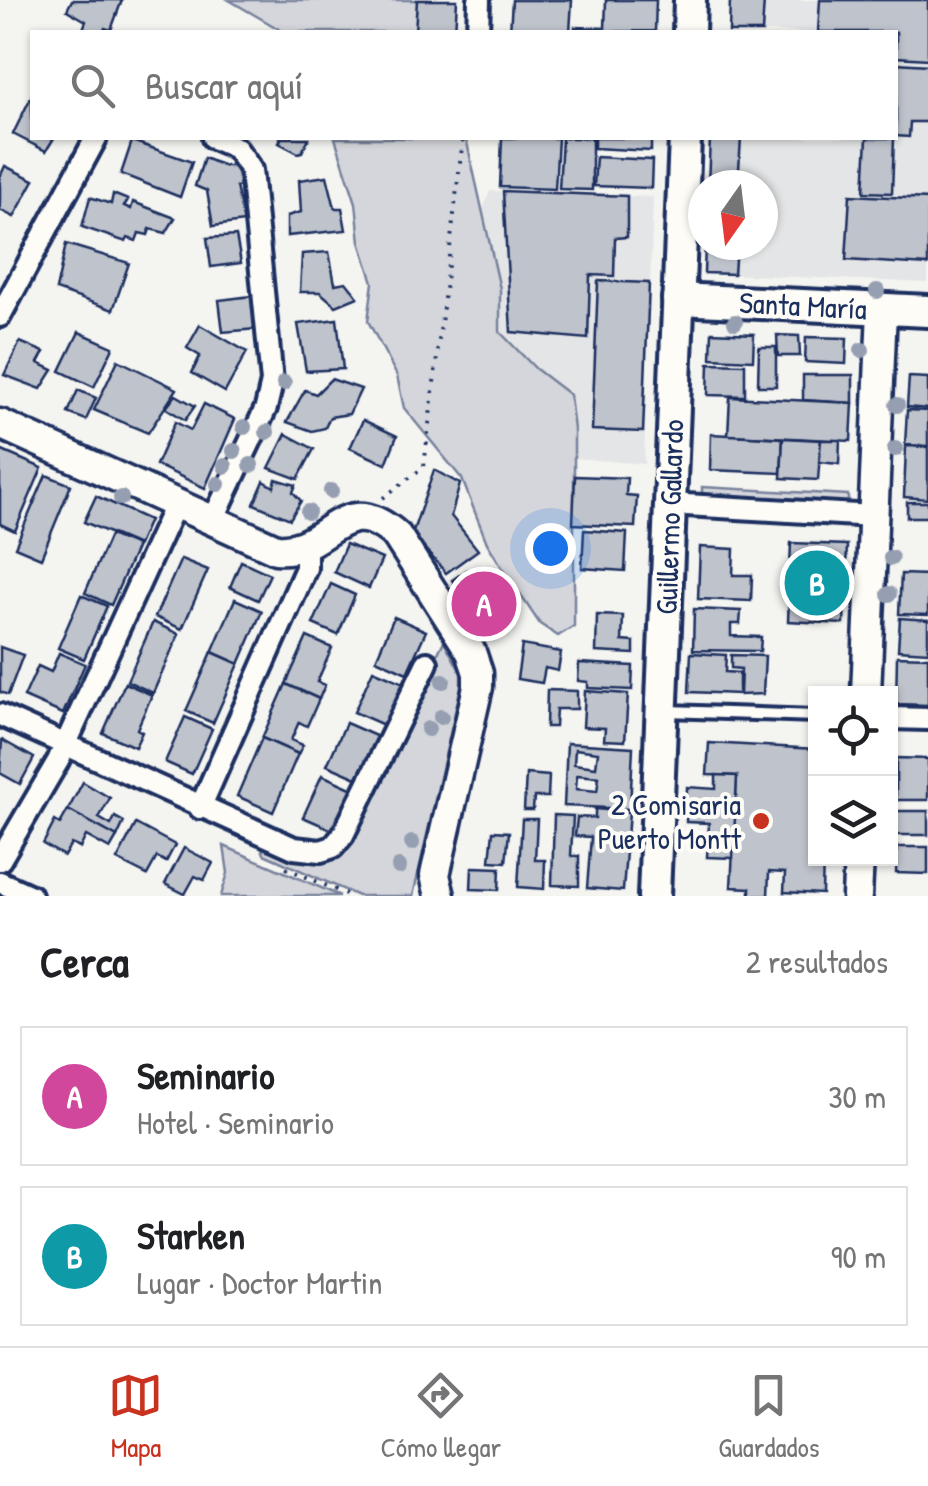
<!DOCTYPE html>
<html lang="es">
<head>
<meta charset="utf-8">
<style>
	:root { --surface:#fff; --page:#f2f2f2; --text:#202124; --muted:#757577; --line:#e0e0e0; --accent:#c8321e }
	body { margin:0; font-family:"Patrick Hand",sans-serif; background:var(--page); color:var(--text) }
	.controls { position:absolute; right:30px; bottom:30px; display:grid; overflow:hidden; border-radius:0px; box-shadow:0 2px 8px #0004 }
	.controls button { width:90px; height:90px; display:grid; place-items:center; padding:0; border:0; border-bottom:2px solid var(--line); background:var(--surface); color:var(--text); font:50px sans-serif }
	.compass { position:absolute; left:688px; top:170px; width:90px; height:90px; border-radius:50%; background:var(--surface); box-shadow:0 2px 8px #0004; rotate:194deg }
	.you { position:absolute; left:550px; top:548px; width:35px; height:35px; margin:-25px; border:8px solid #fff; border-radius:50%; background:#1a73e8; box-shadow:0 0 0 15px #1a73e833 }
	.badge { display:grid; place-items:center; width:65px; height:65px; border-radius:50%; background:var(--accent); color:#fff; font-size:32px; font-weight:700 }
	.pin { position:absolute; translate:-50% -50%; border:5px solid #fff; box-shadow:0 2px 10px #0006 }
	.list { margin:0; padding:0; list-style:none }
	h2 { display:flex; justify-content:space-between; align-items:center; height:130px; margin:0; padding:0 40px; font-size:42px }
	h2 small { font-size:32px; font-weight:400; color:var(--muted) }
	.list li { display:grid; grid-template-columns:65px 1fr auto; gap:30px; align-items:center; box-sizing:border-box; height:140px; margin:0 20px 20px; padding:0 20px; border:2px solid var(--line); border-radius:0px }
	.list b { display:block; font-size:38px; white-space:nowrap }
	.list p { margin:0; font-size:32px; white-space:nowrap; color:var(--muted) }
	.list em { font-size:32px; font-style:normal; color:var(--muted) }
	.icon { flex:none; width:55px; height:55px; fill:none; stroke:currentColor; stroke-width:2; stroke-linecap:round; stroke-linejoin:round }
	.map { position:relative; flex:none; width:928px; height:896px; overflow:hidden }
	.search { position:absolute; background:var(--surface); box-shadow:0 2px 8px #0004; left:30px; right:30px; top:30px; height:110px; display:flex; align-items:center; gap:25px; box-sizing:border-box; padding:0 35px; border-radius:0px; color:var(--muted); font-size:38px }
	.sheet { height:450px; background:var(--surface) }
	nav { display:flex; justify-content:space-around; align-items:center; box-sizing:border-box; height:140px; border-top:2px solid var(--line); background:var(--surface); font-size:28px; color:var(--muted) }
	nav a { display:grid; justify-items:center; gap:5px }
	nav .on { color:var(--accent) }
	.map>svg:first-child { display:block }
	.built { fill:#e4e5e6 }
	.green { fill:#d4d6db; stroke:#78829c; stroke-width:2.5 }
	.building { fill:#bfc3cc; stroke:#1b2f5e; stroke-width:2.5; fill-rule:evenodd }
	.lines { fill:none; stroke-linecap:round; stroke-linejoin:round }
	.service-casing { stroke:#1b2f5e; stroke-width:18 }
	.minor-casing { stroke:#1b2f5e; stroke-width:28 }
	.tertiary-casing { stroke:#1b2f5e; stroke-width:35 }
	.secondary-casing { stroke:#1b2f5e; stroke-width:38 }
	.path { stroke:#1b2f5e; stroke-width:4; stroke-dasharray:2.5 8; stroke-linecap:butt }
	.service { stroke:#fdfcf7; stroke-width:10 }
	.minor { stroke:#fdfcf7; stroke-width:20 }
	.tertiary { stroke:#fdfcf7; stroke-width:28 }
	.secondary { stroke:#fdfcf7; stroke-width:30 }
	.tree { fill:#969fb1 }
	.poi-dot { fill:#c8321e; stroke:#fdfcf7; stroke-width:4 }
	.labels { text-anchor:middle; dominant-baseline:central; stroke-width:8; stroke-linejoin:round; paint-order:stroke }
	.street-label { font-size:30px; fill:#1b2f5e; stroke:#fdfcf7 }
	.poi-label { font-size:30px; fill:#1b2f5e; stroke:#fdfcf7; text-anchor:end }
</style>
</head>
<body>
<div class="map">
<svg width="928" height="896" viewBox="0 0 928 896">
	<rect width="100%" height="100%" fill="#f4f4f1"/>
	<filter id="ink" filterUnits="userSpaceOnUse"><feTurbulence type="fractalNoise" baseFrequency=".01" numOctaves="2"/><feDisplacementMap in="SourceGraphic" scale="20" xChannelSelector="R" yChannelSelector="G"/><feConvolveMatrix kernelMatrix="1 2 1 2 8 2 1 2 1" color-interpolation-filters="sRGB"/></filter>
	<g filter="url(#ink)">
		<!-- built -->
		<g class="built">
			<polygon points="730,0 928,0 928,283 704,273 705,245 763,245 763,185 708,185 710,138 896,138 896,32 729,32"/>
			<polygon points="490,191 653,197 644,464 574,458 570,395 536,369 500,332 499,289 482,211"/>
		</g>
		<!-- green -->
		<g class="green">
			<polygon points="229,0 428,0 420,32 284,32"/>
			<polygon points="335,138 466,138 500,289 500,332 536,369 570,395 574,430 574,626 558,636 540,624 503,569 487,543 462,479 404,408 397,376 368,321 373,282 360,242 356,203"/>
			<polygon points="702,487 848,495 848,504 702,496"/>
			<polygon points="444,641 461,673 461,686 413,896 358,896 264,854 262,848 267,843 340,852 350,843 437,672 436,657"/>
			<polygon points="224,846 340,896 221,896 228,873"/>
		</g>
		<!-- building -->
		<g class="building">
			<polygon points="72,0 122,0 111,30 105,28 103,32 82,32 86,21 67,10"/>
			<polygon points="417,0 457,0 455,32 415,32"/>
			<polygon points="512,0 572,0 570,32 510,32"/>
			<polygon points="606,0 656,0 655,31 575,32 575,27 605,28"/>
			<polygon points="730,0 764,0 762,32 729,32"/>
			<polygon points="820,0 928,0 928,59 896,57 896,32 818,32"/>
			<polygon points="896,63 928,65 928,122 910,122 909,137 896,136"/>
			<polygon points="32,95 32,138 54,138 46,151 13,134"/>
			<polygon points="279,138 309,138 302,152 298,153 279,143 281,139"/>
			<polygon points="502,138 558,138 555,189 500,187"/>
			<polygon points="562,138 592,138 592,190 559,189"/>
			<polygon points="594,138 651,138 651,151 594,148"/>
			<polygon points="710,138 741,138 738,185 708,185"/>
			<polygon points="867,138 894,138 892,193 864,192"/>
			<polygon points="132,141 192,162 180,197 121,174"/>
			<polygon points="596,157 652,160 651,188 594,186"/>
			<polygon points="204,158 224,166 236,166 241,186 236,187 244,222 213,226 207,191 195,186"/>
			<polygon points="5,166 34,180 14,217 0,210 0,177"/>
			<polygon points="327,176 335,208 342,208 346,230 287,236 287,216 301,212 299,180"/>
			<polygon points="503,191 627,196 627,237 615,238 614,276 590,275 588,339 511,332"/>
			<polygon points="113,194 128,200 124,206 131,209 133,202 175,218 166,233 150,229 148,235 139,233 136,241 128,238 126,242 82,227 90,197 111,204"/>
			<polygon points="850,195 928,199 928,265 846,260"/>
			<polygon points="236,236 241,263 211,267 207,238"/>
			<polygon points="66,244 129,263 113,310 56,290"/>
			<polygon points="705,245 736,245 734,274 704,273"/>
			<polygon points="329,252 335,284 346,282 358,297 336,306 320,292 300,292 302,254"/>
			<polygon points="598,281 649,283 643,432 592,430"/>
			<polygon points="252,296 256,329 223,332 219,300"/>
			<polygon points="337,319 343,369 306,371 298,324"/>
			<polygon points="200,325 247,352 225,392 192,373 200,356 187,348"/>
			<polygon points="79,332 113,347 94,387 60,371"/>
			<polygon points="712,332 754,334 753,360 711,358"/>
			<polygon points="777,335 799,336 800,356 778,356"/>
			<polygon points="806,337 847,338 846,364 805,362"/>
			<polygon points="20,342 44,352 38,363 53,370 41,389 4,375"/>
			<polygon points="759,347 776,347 776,386 758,386"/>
			<polygon points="118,360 177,389 148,433 94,410"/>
			<polygon points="709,363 745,364 745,396 708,395"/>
			<polygon points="803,375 853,375 853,403 803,400"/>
			<polygon points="909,377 928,378 928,409 907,407"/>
			<polygon points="331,379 361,389 349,414 330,417 325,428 312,431 287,422 305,390 316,394"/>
			<polygon points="78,390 96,398 86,420 68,413"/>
			<polygon points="176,395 195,406 185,420 166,408"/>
			<polygon points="730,397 853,403 851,441 728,435"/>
			<polygon points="204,404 235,419 205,488 156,465 175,422 191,430"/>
			<polygon points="907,410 928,411 928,446 905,445"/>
			<polygon points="363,420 397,436 386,464 350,448"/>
			<polygon points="286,434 314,449 298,479 269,468"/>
			<polygon points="711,434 783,438 781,473 710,470"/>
			<polygon points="783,438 821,440 818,480 781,478"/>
			<polygon points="821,440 840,440 839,464 819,462"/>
			<polygon points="906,446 928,447 928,499 904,497"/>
			<polygon points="0,450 42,468 15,531 0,524"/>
			<polygon points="434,470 460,484 451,516 478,550 446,573 412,534"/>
			<polygon points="46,475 71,485 41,558 15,547"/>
			<polygon points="575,476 627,478 626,495 637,496 635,527 573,524"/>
			<polygon points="276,479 296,485 293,492 301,501 290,519 254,504 264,481 274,487"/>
			<polygon points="96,496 149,520 138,545 84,522"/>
			<rect x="907" y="502" width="21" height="15"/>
			<polygon points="584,530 627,533 625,571 582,568"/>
			<polygon points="110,535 137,546 111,605 85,593"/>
			<polygon points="791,543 847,545 844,624 788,621"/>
			<polygon points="346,544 382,559 369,588 334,572"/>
			<polygon points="700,547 734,549 733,575 752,575 751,601 698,599"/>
			<polygon points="181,559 208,570 182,629 155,617"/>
			<polygon points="241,561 270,574 258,600 230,587"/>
			<polygon points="467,570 485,596 492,592 511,619 480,640 464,616 473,611 452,580"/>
			<polygon points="901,574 928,575 928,615 899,614"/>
			<polygon points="331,584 355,595 338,635 313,624"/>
			<polygon points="81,595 107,606 84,659 58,648"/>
			<polygon points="235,599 262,611 239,664 212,652"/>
			<polygon points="694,609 741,611 740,624 731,624 731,636 761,637 760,651 693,650"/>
			<polygon points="597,615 623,616 622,641 634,642 634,654 596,652"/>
			<polygon points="394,617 426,631 407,673 376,659"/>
			<polygon points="900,618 928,620 928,652 898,650"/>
			<polygon points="153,622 179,634 153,693 127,681"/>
			<polygon points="307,637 332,648 317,682 325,685 319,699 286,684"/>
			<polygon points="522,645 561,652 558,671 545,668 542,683 517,679"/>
			<polygon points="0,647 23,655 8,695 0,692"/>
			<polygon points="212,652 239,664 213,723 186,711"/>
			<polygon points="59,653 85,664 63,714 24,697 38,666 51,672"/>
			<polygon points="691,653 726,655 725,672 739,673 739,694 689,692"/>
			<polygon points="731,655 765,656 763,694 740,695 741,669 731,668"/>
			<polygon points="897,656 928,657 928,705 896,704"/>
			<polygon points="579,663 633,666 632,690 588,688 588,682 578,681"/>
			<polygon points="373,670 404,683 386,726 354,712"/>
			<polygon points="125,683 152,695 137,729 142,732 135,747 103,733"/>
			<polygon points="286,684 319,699 307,726 299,722 291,740 303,745 298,754 262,738"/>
			<polygon points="547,690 577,691 577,709 556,709 555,727 546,727"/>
			<polygon points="585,691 628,694 625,741 604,740 605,728 583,727"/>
			<polygon points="185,717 212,729 192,774 165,762"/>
			<polygon points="346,723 378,737 359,779 327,765"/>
			<polygon points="262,738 298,754 273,812 237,796"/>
			<polygon points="2,740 34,758 20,784 0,773"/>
			<path d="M567,743L633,747L630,809L564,806ZM575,749L598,752L596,767L574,764ZM577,775L599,777L597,791L576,789Z"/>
			<polygon points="709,743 816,749 816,858 823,858 822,894 784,892 785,873 769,872 768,896 750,896 750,888 731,887 737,776 707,775"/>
			<polygon points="896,758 928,759 928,800 896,800"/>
			<polygon points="526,774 549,776 548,797 534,797 533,810 524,810"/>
			<polygon points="322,775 353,789 335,831 303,817"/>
			<polygon points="716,775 737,776 733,858 707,857 709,823 686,822 687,787 716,789"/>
			<polygon points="83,782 110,798 99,818 111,825 115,817 124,822 117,837 68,810"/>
			<polygon points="595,809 629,812 623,891 587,888 591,837 575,836 577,817 595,818"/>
			<polygon points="68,810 117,837 110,849 86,836 80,848 71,844 64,856 43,844 55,821 60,824"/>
			<rect x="896" y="811" width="32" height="24"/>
			<polygon points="554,815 573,816 571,856 579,856 579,886 552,885"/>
			<polygon points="522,819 537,819 535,860 545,860 544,889 518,887"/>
			<polygon points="136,824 175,845 166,862 157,857 147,875 117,860"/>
			<polygon points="493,831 509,832 506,862 490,861"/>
			<polygon points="897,847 928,847 928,874 896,873"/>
			<polygon points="184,848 213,863 204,880 195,876 185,894 165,884"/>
			<polygon points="472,867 500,868 499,890 471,889"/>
		</g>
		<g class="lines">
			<!-- service casing -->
			<g class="service-casing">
				<polyline id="service" points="667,711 816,716"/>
			</g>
			<!-- minor casing -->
			<g class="minor-casing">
				<g id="minor">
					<polyline points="478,32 479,0"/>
					<polyline points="0,316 96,138"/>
					<polyline points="669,504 873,516"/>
					<polyline points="212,522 266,408 272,382 251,170 236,148 213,138"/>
					<polyline points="0,715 294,848 321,851 333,847 343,835 427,663"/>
					<polyline points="890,718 928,719"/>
					<polyline points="200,808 306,568 306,544"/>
					<polyline points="0,860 58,761 175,505"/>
					<polyline points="0,882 31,896"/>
				</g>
			</g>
			<!-- tertiary casing -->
			<g class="tertiary-casing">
				<g id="tertiary">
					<path d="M0,424L276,549C327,555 342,486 397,536L471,652L478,673V687L435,875L440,896"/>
					<polyline points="866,694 882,309"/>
					<polyline points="857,896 859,858"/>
				</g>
			</g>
			<!-- secondary casing -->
			<g class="secondary-casing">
				<g id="secondary">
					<polyline points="689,32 690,0"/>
					<polyline points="678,299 928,311"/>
					<polyline points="654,896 685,138"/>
				</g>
			</g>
			<!-- path -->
			<g class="path">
				<polyline points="383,498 424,467 463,138"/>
				<polyline points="286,868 350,896"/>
			</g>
			<!-- service -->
			<use href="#service" class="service"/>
			<!-- minor -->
			<use href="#minor" class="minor"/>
			<!-- tertiary -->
			<use href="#tertiary" class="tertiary"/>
			<!-- secondary -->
			<use href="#secondary" class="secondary"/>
		</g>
		<!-- trees -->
		<g class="tree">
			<circle cx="877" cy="291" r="8"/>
			<circle cx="735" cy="322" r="8"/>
			<circle cx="862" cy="350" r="8"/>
			<circle cx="284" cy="383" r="8"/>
			<circle cx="897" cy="405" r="8"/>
			<circle cx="244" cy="427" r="8"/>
			<circle cx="267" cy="432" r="8"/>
			<circle cx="895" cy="449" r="8"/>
			<circle cx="234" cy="451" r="8"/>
			<circle cx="251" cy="465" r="8"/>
			<circle cx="225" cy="466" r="8"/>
			<circle cx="218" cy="484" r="8"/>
			<circle cx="331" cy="491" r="8"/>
			<circle cx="121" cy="498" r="8"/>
			<circle cx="308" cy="512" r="8"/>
			<circle cx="891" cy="558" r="8"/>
			<circle cx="889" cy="594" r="8"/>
			<circle cx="443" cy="681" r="8"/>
			<circle cx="441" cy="717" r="8"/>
			<circle cx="428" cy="729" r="8"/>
			<circle cx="412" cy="843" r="8"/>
			<circle cx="399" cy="867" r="8"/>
		</g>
	</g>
	<!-- markers -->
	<circle class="poi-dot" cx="761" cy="821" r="10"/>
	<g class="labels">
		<!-- street labels -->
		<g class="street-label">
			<text transform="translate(803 305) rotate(3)">Santa María</text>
			<text transform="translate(669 517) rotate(-88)">Guillermo Gallardo</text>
		</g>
		<!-- poi labels -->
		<g class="poi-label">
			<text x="741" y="804">2 Comisaria<tspan x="741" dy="34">Puerto Montt</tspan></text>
		</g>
	</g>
</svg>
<div class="controls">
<button><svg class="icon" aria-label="locate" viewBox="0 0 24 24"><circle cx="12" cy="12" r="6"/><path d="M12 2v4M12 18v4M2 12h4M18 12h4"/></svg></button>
<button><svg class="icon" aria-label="layers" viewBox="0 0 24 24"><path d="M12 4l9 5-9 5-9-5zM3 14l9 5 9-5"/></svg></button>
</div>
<svg class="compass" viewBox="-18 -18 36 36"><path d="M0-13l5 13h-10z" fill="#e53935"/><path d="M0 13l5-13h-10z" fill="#757577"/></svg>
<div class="you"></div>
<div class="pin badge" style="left:484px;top:604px;background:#d1479c">A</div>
<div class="pin badge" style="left:817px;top:583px;background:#0f9aa8">B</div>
<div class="search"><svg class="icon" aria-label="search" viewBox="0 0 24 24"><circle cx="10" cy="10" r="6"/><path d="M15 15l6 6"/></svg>Buscar aquí</div>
</div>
<section class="sheet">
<h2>Cerca<small>2 resultados</small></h2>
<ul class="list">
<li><span class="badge" style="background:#d1479c">A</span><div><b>Seminario</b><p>Hotel · Seminario</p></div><em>30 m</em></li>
<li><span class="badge" style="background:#0f9aa8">B</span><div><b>Starken</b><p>Lugar · Doctor Martin</p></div><em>90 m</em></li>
</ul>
</section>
<nav>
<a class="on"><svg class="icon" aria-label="map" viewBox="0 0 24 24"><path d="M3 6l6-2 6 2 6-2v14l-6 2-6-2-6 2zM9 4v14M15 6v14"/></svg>Mapa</a>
<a><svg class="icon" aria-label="directions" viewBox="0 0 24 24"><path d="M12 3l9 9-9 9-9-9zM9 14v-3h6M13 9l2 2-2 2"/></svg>Cómo llegar</a>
<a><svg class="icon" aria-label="saved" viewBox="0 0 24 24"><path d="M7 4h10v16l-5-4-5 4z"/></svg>Guardados</a>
</nav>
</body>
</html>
